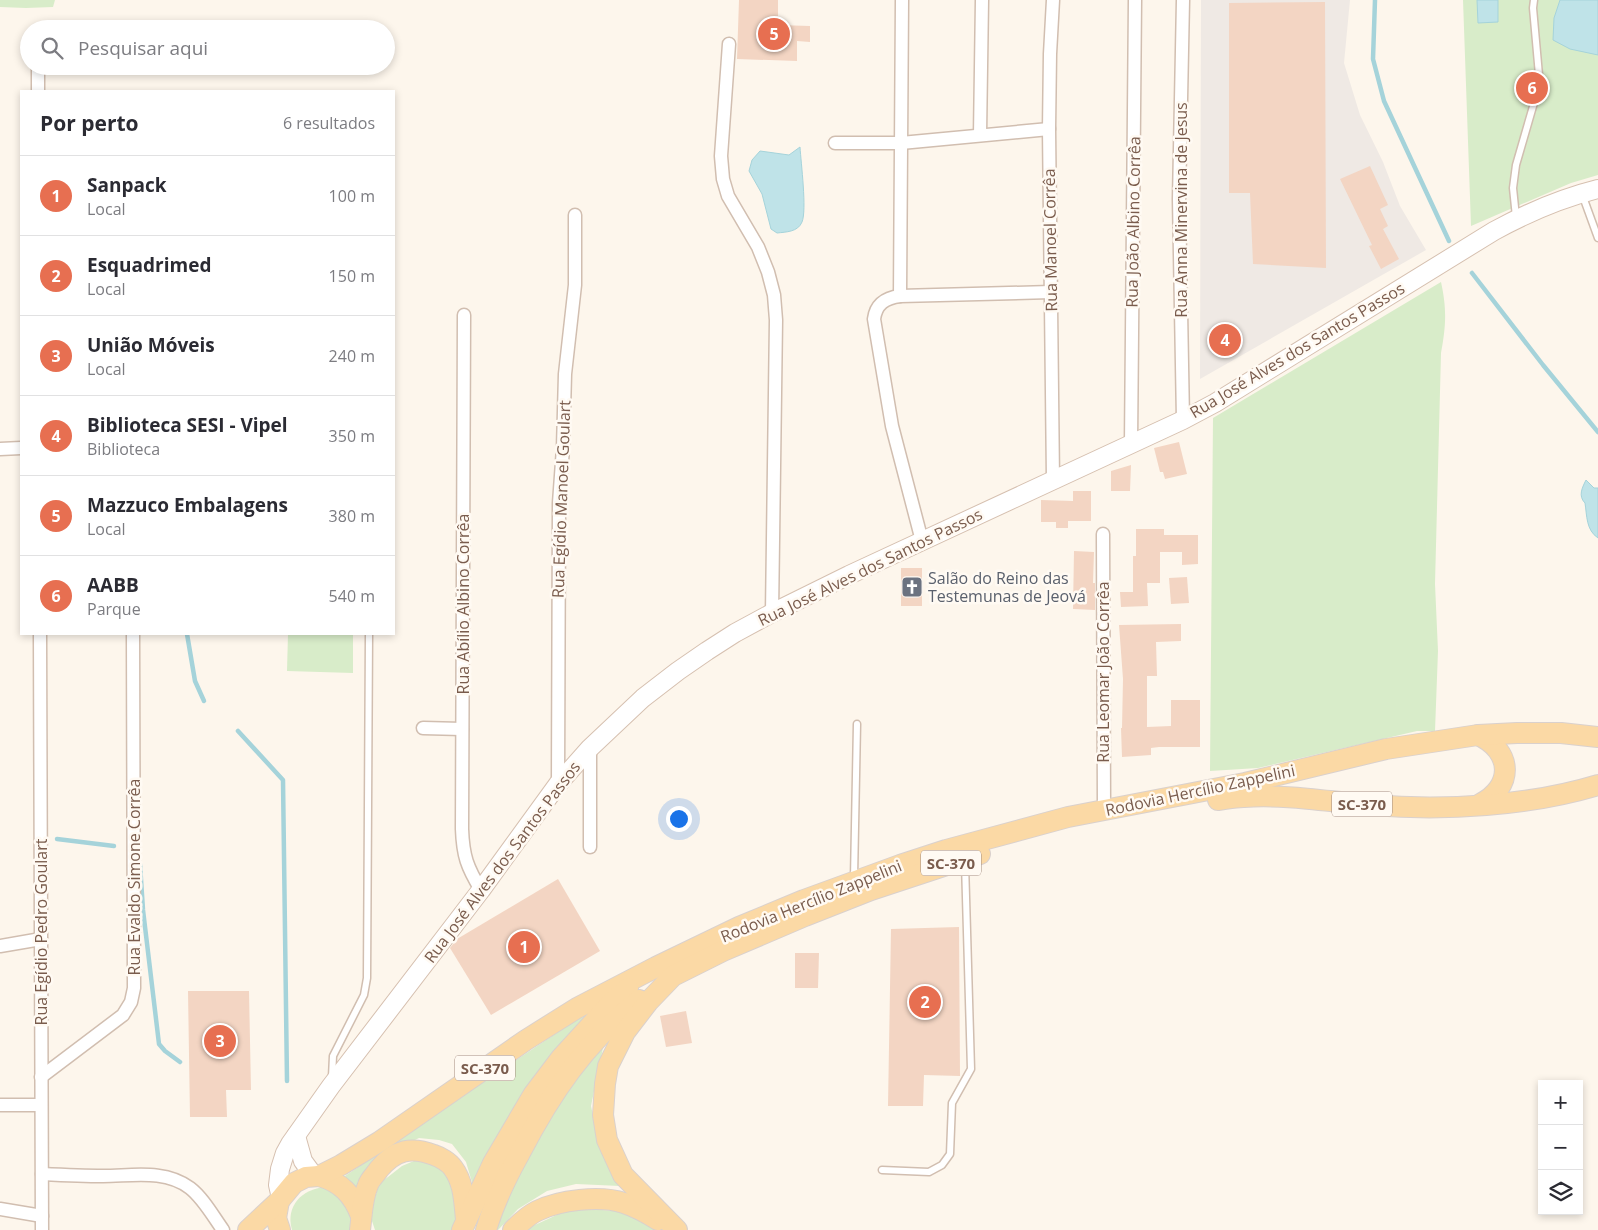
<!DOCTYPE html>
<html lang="pt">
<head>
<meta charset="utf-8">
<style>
	:root { --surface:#fff; --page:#f7f7f7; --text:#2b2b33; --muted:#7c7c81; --line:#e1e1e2; --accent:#e76f51 }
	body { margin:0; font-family:"Open Sans",sans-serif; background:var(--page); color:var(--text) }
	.controls { position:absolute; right:15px; bottom:15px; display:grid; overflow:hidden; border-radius:0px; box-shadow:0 2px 8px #0003 }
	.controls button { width:45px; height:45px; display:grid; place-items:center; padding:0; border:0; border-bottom:1px solid var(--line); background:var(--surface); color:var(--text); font:25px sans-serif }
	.you { position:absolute; left:678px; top:818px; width:18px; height:18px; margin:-12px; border:4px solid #fff; border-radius:50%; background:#1a73e8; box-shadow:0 0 0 8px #1a73e833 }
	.badge { display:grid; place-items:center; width:32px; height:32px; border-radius:50%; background:var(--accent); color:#fff; font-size:16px; font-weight:700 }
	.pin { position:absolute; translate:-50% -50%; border:2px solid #fff; box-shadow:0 1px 5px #0006 }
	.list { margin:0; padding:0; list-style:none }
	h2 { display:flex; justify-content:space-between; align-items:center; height:65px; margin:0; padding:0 20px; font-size:21px }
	h2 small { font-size:16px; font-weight:400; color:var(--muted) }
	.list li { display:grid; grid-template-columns:32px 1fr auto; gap:15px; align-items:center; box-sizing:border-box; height:80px; padding:0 20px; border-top:1px solid var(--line) }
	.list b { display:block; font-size:19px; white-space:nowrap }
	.list p { margin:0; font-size:16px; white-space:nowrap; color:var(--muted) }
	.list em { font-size:16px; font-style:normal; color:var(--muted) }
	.icon { flex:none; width:28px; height:28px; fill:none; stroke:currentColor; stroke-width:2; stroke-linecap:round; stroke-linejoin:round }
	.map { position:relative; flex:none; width:1598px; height:1230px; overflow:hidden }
	.search { position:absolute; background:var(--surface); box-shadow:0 2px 8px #0003; left:20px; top:20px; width:375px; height:55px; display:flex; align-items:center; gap:12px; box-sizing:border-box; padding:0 18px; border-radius:28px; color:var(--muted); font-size:19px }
	.panel { position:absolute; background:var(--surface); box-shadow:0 2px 8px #0003; left:20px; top:90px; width:375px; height:545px; border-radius:0px }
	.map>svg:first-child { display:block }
	.industrial { fill:#efe9e4 }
	.green { fill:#d8ecc9 }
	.water { fill:#bfe3e8; stroke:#a5d3da }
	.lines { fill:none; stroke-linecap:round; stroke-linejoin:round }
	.stream { stroke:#a5d3da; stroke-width:4.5 }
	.building { fill:#f3d5c3 }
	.lane-casing { stroke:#d1beb0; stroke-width:9 }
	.street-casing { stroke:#d1beb0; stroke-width:15 }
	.secondary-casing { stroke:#d6c0b0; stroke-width:20 }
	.primary-casing { stroke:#dad1cd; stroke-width:22 }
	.lane { stroke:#fff; stroke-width:6 }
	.street { stroke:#fff; stroke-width:12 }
	.secondary { stroke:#fff; stroke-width:18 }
	.primary { stroke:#fbd9a5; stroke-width:20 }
	.labels { text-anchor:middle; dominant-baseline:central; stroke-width:5; stroke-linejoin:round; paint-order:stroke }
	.shield { fill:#fffaf3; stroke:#a28b7f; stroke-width:1 }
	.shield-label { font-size:15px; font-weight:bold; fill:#7a5c4d }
	.street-label { font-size:16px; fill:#7a5c4d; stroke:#fffaf3 }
	.worship-label { font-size:16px; fill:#5b616d; stroke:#fffaf3; text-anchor:start }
</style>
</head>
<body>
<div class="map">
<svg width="1598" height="1230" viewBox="0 0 1598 1230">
	<rect width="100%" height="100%" fill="#fdf6ec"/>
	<!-- industrial -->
	<polygon class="industrial" points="1201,0 1350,0 1344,63 1360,115 1383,162 1400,206 1426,250 1200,379"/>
	<!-- green -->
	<g class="green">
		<polygon points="0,0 55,0 53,7 26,8 0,7"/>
		<polygon points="1463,0 1598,0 1598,175 1571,183 1471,226"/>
		<path d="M1441,282C1447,309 1446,326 1441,353L1435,584L1438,651L1435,731H1417L1258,768L1210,771L1213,418Z"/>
		<polygon points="288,634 353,634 353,673 287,671"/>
		<path d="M600,1005L474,1189L466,1162L452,1144L439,1140L419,1138L385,1155L356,1198L339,1180C426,1122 512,1061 600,1005Z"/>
		<polygon points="603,1048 591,1106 600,1147 620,1186 576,1184 547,1191 518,1209 498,1230 493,1230 503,1201 567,1087"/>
		<polygon points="421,1158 440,1166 455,1184 461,1212 455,1230 375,1230 370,1215 379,1184 402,1166"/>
		<path d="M325,1187L350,1201L354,1230H292C285,1206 302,1189 325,1187Z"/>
		<polygon points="572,1208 632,1212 655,1230 524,1230"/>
	</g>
	<!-- water -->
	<g class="water">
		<polygon points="1477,0 1498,0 1498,22 1478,23"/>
		<polygon points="1560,0 1598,0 1598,55 1570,49 1553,40 1554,18"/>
		<path d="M800,147C801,163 807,210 802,222C798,232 786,232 777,233L771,229L762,194L749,171L752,160L760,151L789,155Z"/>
		<path d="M1586,480L1594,488H1598V538C1586,530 1587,516 1585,503C1578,496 1582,488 1586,480Z"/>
	</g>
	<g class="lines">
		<!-- stream -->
		<g class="stream">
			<polyline points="1375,0 1373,59 1384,101 1449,241"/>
			<polyline points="1472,273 1543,365 1598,432"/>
			<polyline points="187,634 195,681 204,701"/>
			<polyline points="238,731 283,780 287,1081"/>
			<polyline points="57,839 114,846"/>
			<polyline points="140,864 143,910 159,1044 165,1051 180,1062"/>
		</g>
	</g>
	<!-- building -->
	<g class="building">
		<polygon points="739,0 778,0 778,25 810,26 810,42 797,41 797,61 737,59"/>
		<polygon points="1325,2 1326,268 1253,264 1250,193 1229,193 1229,3"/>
		<polygon points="1370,166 1388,205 1380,209 1388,226 1383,229 1399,259 1381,269 1369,246 1372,245 1340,179"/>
		<polygon points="1231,323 1243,343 1220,357 1208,337"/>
		<polygon points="1179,442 1187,474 1165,479 1163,472 1160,472 1154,448"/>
		<polygon points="1131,465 1130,491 1111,491 1111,471"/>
		<polygon points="1073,491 1091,491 1091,521 1068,521 1068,528 1056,528 1056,522 1041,522 1041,500 1073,501"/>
		<polygon points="1136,529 1164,529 1164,535 1198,535 1198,564 1182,565 1182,552 1160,552 1160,583 1147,583 1148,606 1121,607 1120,592 1133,592 1133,556 1136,556"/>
		<polygon points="1074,551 1094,552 1093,583 1095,583 1095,610 1073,609"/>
		<rect x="901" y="568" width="21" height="38"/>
		<polygon points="1187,577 1189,603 1171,604 1169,578"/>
		<polygon points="1181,624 1181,641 1156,642 1157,676 1147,676 1147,727 1171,726 1171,700 1200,700 1200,747 1159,747 1151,748 1151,755 1122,757 1121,728 1122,728 1123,679 1119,625"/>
		<polygon points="558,879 600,951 491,1015 450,948 457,939"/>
		<polygon points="959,927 960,1076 924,1075 923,1106 888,1106 891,929"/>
		<polygon points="795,953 819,953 818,988 795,988"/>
		<polygon points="188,991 249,991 251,1090 226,1090 227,1117 190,1117"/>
		<polygon points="686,1011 692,1043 666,1047 660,1016"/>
	</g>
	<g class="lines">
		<!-- lane casing -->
		<g class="lane-casing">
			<g id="lane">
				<polyline points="1582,194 1598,238"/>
				<polyline points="1516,217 1513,188 1516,165 1536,96 1539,75 1533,8 1534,0"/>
				<polyline points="854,878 857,724"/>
				<polyline points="332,1077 333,1056 364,995 367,978 369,634"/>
				<polyline points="882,1170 929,1172 942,1165 950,1154 952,1103 971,1069 965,863"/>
			</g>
		</g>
		<!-- street casing -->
		<g class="street-casing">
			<g id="street">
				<path d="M902,0L900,296C885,298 876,304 874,319L892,426L922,541"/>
				<polyline points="1053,0 1050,54 1049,129 1053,480"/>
				<polyline points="729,44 721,156 723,179 728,196 758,247 768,272 774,295 776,320 772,613"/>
				<polyline points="38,66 38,91"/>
				<polyline points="980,135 982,0"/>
				<polyline points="835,143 901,143 1049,129"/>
				<polyline points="900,296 1051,292"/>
				<path d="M464,315L462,829C463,856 467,867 481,890"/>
				<polyline points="1183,420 1179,199 1183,0"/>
				<polyline points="1131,444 1135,0"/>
				<polyline points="0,449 21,448"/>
				<polyline points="1103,534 1104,810"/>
				<polyline points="40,634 42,1230"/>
				<polyline points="423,728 462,729"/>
				<polyline points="590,748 590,847"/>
				<polyline points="558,784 559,503 563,448 565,374 575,285 575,215"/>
				<polyline points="0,946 41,939"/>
				<polyline points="41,1077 123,1015 131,1002 134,988 133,634"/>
				<polyline points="0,1105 41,1105"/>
				<path d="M42,1174C62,1175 83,1176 103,1176C132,1176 165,1169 190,1188C203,1198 213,1216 223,1230"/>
				<polyline points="0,1209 42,1216"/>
			</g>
		</g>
		<!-- secondary casing -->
		<g class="secondary-casing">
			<g id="secondary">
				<polyline points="296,1136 303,1161 314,1176"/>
				<path d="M281,1198L278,1185L280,1169L285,1153L290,1144L331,1086L481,890L558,784L590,748L643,698L678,671L707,651L735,633L772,613L849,575L1183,420L1215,403L1494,231C1527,213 1562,198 1598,189"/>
			</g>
		</g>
		<!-- primary casing -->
		<g class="primary-casing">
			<g id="primary">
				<path d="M1478,735C1513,751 1514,787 1480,804"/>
				<path d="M1218,800C1226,799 1235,797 1244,797C1287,794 1330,802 1372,805C1444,811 1529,806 1598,785"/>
				<path d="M319,1176C341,1182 353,1195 361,1216"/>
				<polyline points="279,1201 276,1218 280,1230"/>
				<polyline points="248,1230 279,1201 294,1183 306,1177 319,1176 341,1165 379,1142 526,1040 577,1008 656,967 739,927 804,900 900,865 946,850 1068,817 1245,783 1386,749 1478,735 1517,733 1561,733 1598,737"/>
				<path d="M360,1230C362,1215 362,1199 368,1185C370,1179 376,1174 379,1169C395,1150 411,1146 434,1155C440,1157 449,1162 453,1168C464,1183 464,1201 466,1219"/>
				<polyline points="462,1230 493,1163 533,1095 561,1058 613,1001 628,988"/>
				<path d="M486,1230C494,1203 506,1178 520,1153C551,1093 585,1043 639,1000"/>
				<path d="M513,1230C520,1223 529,1215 537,1211C559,1200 600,1195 624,1203C636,1207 647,1213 658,1220"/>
				<polyline points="677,1230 623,1175 607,1140 603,1115 605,1084 608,1066 625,1032 648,1002 673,976 723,951 805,916 871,890 980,854"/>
			</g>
		</g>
		<!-- lane -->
		<use href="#lane" class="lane"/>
		<!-- street -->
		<use href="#street" class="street"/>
		<!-- secondary -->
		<use href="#secondary" class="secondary"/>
		<!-- primary -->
		<use href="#primary" class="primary"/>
	</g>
	<!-- icons -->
	<defs>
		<g id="church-square" transform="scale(1.125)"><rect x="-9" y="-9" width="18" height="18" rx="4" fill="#6b7280" stroke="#fffaf3"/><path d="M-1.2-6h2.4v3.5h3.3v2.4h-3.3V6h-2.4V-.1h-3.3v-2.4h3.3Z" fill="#fff"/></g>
	</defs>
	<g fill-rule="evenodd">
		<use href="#church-square" x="912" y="587"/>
	</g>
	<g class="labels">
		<!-- shield labels -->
		<g class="shield">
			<rect x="1332" y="791.5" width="60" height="25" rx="4"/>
			<rect x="921" y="850.5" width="60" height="25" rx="4"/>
			<rect x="455" y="1055.5" width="60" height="25" rx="4"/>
		</g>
		<g class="shield-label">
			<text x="1362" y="804">SC-370</text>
			<text x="951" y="863">SC-370</text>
			<text x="485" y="1068">SC-370</text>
		</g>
		<!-- street labels -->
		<g class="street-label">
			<text transform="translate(1181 210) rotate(-90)">Rua Anna Minervina de Jesus</text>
			<text transform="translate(1133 222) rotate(-89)">Rua João Albino Corrêa</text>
			<text transform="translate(1050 240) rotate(-91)">Rua Manoel Corrêa</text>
			<text transform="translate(1297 350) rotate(-31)">Rua José Alves dos Santos Passos</text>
			<text transform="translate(561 499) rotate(-88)">Rua Egídio Manoel Goulart</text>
			<text transform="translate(870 567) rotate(-26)">Rua José Alves dos Santos Passos</text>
			<text transform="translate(463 604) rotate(-90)">Rua Abílio Albino Corrêa</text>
			<text transform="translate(1103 672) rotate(-90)">Rua Leomar João Corrêa</text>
			<text transform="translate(1200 790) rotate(-12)">Rodovia Hercílio Zappelini</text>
			<text transform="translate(502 862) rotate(-53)">Rua José Alves dos Santos Passos</text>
			<text transform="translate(134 877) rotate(-90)">Rua Evaldo Simone Corrêa</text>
			<text transform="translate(811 901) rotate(-22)">Rodovia Hercílio Zappelini</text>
			<text transform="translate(41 932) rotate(-90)">Rua Egídio Pedro Goulart</text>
		</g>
		<!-- worship labels -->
		<g class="worship-label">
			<text x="928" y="578">Salão do Reino das<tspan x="928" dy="18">Testemunas de Jeová</tspan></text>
		</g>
	</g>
</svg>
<div class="controls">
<button>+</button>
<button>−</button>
<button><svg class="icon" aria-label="layers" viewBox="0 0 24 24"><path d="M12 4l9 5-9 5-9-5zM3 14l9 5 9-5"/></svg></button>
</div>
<div class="you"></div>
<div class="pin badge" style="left:524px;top:947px">1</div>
<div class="pin badge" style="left:925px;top:1002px">2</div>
<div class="pin badge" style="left:220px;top:1041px">3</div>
<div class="pin badge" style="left:1225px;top:340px">4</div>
<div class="pin badge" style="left:774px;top:34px">5</div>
<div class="pin badge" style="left:1532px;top:88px">6</div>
<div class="search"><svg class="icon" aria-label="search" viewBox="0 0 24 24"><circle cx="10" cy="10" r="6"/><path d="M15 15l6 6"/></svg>Pesquisar aqui</div>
<section class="panel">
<h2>Por perto<small>6 resultados</small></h2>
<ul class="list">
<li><span class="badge">1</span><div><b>Sanpack</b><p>Local</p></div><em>100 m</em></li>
<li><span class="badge">2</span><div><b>Esquadrimed</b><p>Local</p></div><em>150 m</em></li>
<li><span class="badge">3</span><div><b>União Móveis</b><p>Local</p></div><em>240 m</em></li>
<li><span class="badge">4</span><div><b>Biblioteca SESI - Vipel</b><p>Biblioteca</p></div><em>350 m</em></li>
<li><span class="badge">5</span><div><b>Mazzuco Embalagens</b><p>Local</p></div><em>380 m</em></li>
<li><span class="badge">6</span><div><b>AABB</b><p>Parque</p></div><em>540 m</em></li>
</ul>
</section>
</div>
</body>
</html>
